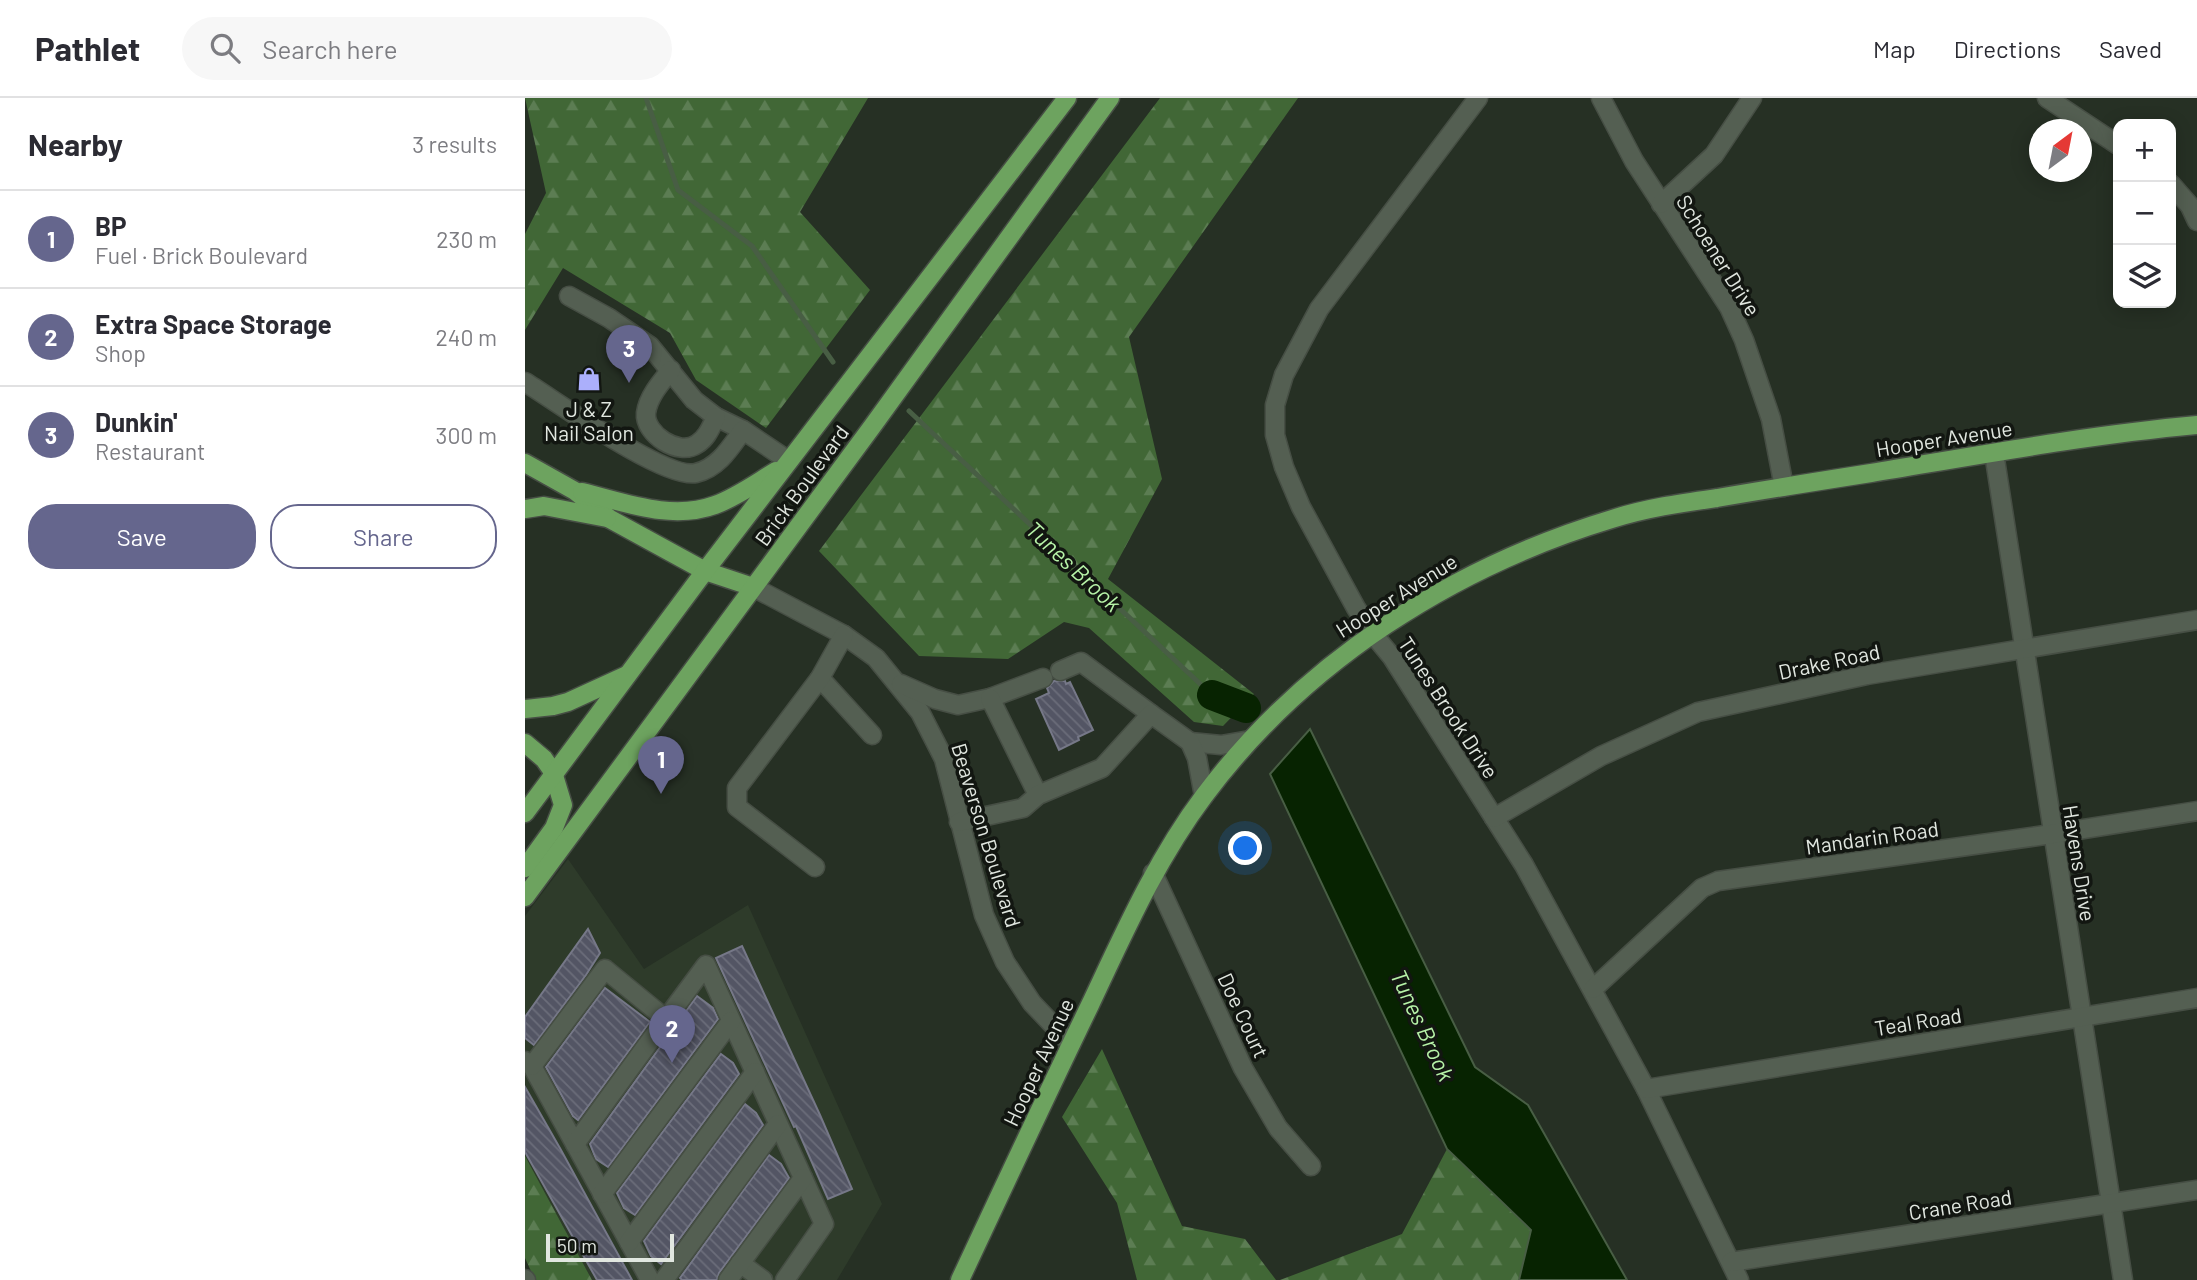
<!DOCTYPE html>
<html lang="en">
<head>
<meta charset="utf-8">
<style>
	:root { --surface:#fff; --page:#f7f7f7; --text:#2b2b33; --muted:#7c7c81; --line:#e1e1e2; --accent:#65668d }
	body { margin:0; font-family:Barlow,sans-serif; background:var(--page); color:var(--text) }
	.controls { position:absolute; right:21px; top:21px; display:grid; overflow:hidden; border-radius:14px; box-shadow:0 4px 18px #0003 }
	.controls button { width:63px; height:63px; display:grid; place-items:center; padding:0; border:0; border-bottom:2px solid var(--line); background:var(--surface); color:var(--text); font:35px sans-serif }
	.compass { position:absolute; left:1504px; top:21px; width:63px; height:63px; border-radius:50%; background:var(--surface); box-shadow:0 4px 18px #0003; rotate:32deg }
	.scale { position:absolute; left:21px; bottom:18px; width:128px; box-sizing:border-box; padding-left:7px; border:4px solid #e1e7e0; border-top:0; font-size:19px; line-height:24px; white-space:nowrap; color:#e1e7e0; -webkit-text-stroke:5px #121611; paint-order:stroke }
	.you { position:absolute; left:721px; top:751px; width:24px; height:24px; margin:-18px; border:5px solid #fff; border-radius:50%; background:#1a73e8; box-shadow:0 0 0 10px #1a73e833 }
	.badge { display:grid; place-items:center; width:46px; height:46px; border-radius:50%; background:var(--accent); color:#fff; font-size:23px; font-weight:700 }
	.pin { position:absolute; translate:-50% -58px; filter:drop-shadow(0 2px 4px #0008) }
	.pin::after { content:''; position:absolute; top:37px; width:24px; height:21px; background:inherit; clip-path:polygon(0 0,100% 0,50% 100%) }
	.list { margin:0; padding:0; list-style:none }
	h2 { display:flex; justify-content:space-between; align-items:center; height:91px; margin:0; padding:0 28px; font-size:30px }
	h2 small { font-size:23px; font-weight:400; color:var(--muted) }
	.list li { display:grid; grid-template-columns:46px 1fr auto; gap:21px; align-items:center; box-sizing:border-box; height:98px; padding:0 28px; border-top:2px solid var(--line) }
	.list b { display:block; font-size:26px; white-space:nowrap }
	.list p { margin:0; font-size:23px; white-space:nowrap; color:var(--muted) }
	.list em { font-size:23px; font-style:normal; color:var(--muted) }
	.actions { display:flex; gap:14px; padding:21px 28px }
	.actions a { flex:1; padding:16px 0; border:2px solid var(--accent); border-radius:28px; text-align:center; font-size:24px; color:var(--accent) }
	.actions .main { background:var(--accent); color:#fff }
	.icon { flex:none; width:38px; height:38px; fill:none; stroke:currentColor; stroke-width:2; stroke-linecap:round; stroke-linejoin:round }
	.map { position:relative; flex:none; width:1672px; height:1182px; overflow:hidden }
	header { display:flex; align-items:center; gap:42px; box-sizing:border-box; height:98px; padding:0 35px; background:var(--surface); border-bottom:2px solid var(--line) }
	header strong { font-size:33px }
	nav { display:flex; gap:38px; margin-inline-start:auto; font-size:24px }
	.search { width:490px; height:63px; background:var(--page); display:flex; align-items:center; gap:18px; box-sizing:border-box; padding:0 24px; border-radius:38px; color:var(--muted); font-size:26px }
	main { display:flex }
	aside { flex:1; background:var(--surface) }
	.map>svg:first-child { display:block }
	.built { fill:#2e3b2a }
	.forest { fill:url(#forest-firs) }
	.water { fill:#072301; stroke:#485e44; stroke-width:2 }
	.lines { fill:none; stroke-linecap:round; stroke-linejoin:round }
	.stream { stroke:#485e44; stroke-width:5 }
	.river { stroke:#072301; stroke-width:30 }
	.building { fill:url(#building-back-hatch); stroke:#767888; stroke-width:2 }
	.minor-casing { stroke:#464e44; stroke-width:21 }
	.major-casing { stroke:#464e44; stroke-width:21 }
	.minor { stroke:#545f52; stroke-width:18 }
	.major { stroke:#6da35f; stroke-width:18 }
	.labels { text-anchor:middle; dominant-baseline:central; stroke-width:7; stroke-linejoin:round; paint-order:stroke }
	.street-label { font-size:21px; fill:#e1e7e0; stroke:#121611 }
	.poi-label { font-size:21px; fill:#e1e7e0; stroke:#121611 }
	.water-label { font-size:23px; font-style:italic; fill:#b7f3a8; stroke:#121611 }
</style>
</head>
<body>
<header>
<strong>Pathlet</strong>
<div class="search"><svg class="icon" aria-label="search" viewBox="0 0 24 24"><circle cx="10" cy="10" r="6"/><path d="M15 15l6 6"/></svg>Search here</div>
<nav><a>Map</a><a>Directions</a><a>Saved</a></nav>
</header>
<main>
<aside>
<h2>Nearby<small>3 results</small></h2>
<ul class="list">
<li><span class="badge">1</span><div><b>BP</b><p>Fuel · Brick Boulevard</p></div><em>230 m</em></li>
<li><span class="badge">2</span><div><b>Extra Space Storage</b><p>Shop</p></div><em>240 m</em></li>
<li><span class="badge">3</span><div><b>Dunkin'</b><p>Restaurant</p></div><em>300 m</em></li>
</ul>
<div class="actions"><a class="main">Save</a><a>Share</a></div>
</aside>
<div class="map">
<svg width="1672" height="1182" viewBox="0 0 1672 1182">
	<defs>
		<pattern id="forest-firs" width="22" height="20" patternUnits="userSpaceOnUse" patternTransform="scale(1.75)"><rect width="22" height="20" fill="#416736"/><path d="M5 1l3.5 6h-7zM16 11l3.5 6h-7z" fill="#5c7d53"/></pattern>
		<pattern id="building-back-hatch" width="6" height="6" patternUnits="userSpaceOnUse" patternTransform="scale(1.75)"><rect width="6" height="6" fill="#535564"/><path d="M-1 5l2 2M0 0l6 6M5-1l2 2" fill="none" stroke="#6b6d7a"/></pattern>
	</defs>
	<rect width="100%" height="100%" fill="#263024"/>
	<!-- built -->
	<polygon class="built" points="43,761 119,871 223,807 357,1106 312,1182 67,1182 0,1058 0,818"/>
	<!-- forest -->
	<g class="forest">
		<polygon points="0,0 343,0 275,114 345,192 241,330 171,282 145,235 38,170 0,232 0,136 21,95"/>
		<polygon points="635,0 773,0 604,239 637,381 583,481 729,596 698,628 669,624 564,530 539,524 483,561 394,558 294,453"/>
		<polygon points="577,951 657,1128 720,1141 751,1182 612,1182 592,1105 537,1019"/>
		<polygon points="922,1051 1006,1132 994,1182 755,1182 877,1136"/>
		<polygon points="0,1058 67,1182 10,1182 0,1160"/>
	</g>
	<!-- water -->
	<polygon class="water" points="785,631 950,969 1003,1007 1102,1182 994,1182 1006,1132 922,1051 745,676"/>
	<g class="lines">
		<!-- stream -->
		<g class="stream">
			<polyline points="121,0 153,92 227,148 308,264"/>
			<polyline points="384,313 687,597"/>
		</g>
		<!-- river -->
		<polyline class="river" points="687,597 721,610"/>
	</g>
	<!-- building -->
	<g class="building">
		<polygon points="529,583 540,583 541,586 545,584 568,632 553,639 554,642 534,652 511,601 524,595 522,590"/>
		<polygon points="63,831 75,855 61,877 9,947 0,940 0,919"/>
		<polygon points="217,848 295,1017 327,1091 303,1101 271,1028 269,1029 191,860"/>
		<polygon points="80,890 125,924 53,1022 48,1018 21,969"/>
		<polygon points="172,898 188,910 193,921 83,1069 71,1061 65,1046"/>
		<polygon points="196,956 208,965 214,976 110,1117 99,1110 92,1095"/>
		<polygon points="0,989 36,1052 107,1182 72,1182 0,1054"/>
		<polygon points="220,1006 231,1015 238,1027 136,1166 126,1158 119,1143"/>
		<polygon points="244,1057 256,1066 264,1080 194,1175 192,1182 157,1182 155,1180"/>
	</g>
	<g class="lines">
		<!-- minor casing -->
		<g class="minor-casing">
			<g id="minor">
				<polyline points="953,0 794,211 759,277 750,307 750,337 759,369 776,409 831,510 848,536 867,559 999,767 1121,991 1214,1182"/>
				<polyline points="1076,0 1109,63 1204,209 1219,242 1246,321 1259,389"/>
				<polyline points="1522,0 1593,47"/>
				<polyline points="1646,86 1665,108 1672,123"/>
				<polyline points="1136,106 1189,57 1227,0"/>
				<polyline points="44,198 84,220 125,248 169,302 191,319 218,332"/>
				<path d="M146,272C136,284 123,299 121,315C119,336 154,359 172,346C182,340 186,329 191,319"/>
				<path d="M0,284C31,303 140,382 171,375C193,370 205,350 218,332L264,363"/>
				<polyline points="1469,355 1598,1182"/>
				<polyline points="228,489 319,537 351,560 395,614 419,661 459,817 480,864 507,905 546,946"/>
				<polyline points="535,573 556,564 626,616"/>
				<polyline points="295,580 347,637"/>
				<polyline points="376,586 410,601 433,607 465,600 518,580"/>
				<polyline points="465,600 513,697"/>
				<polyline points="665,644 696,647 725,642"/>
				<polyline points="969,720 1076,658 1173,614 1342,577 1672,522"/>
				<polyline points="434,724 498,710 513,697 577,670 626,616 665,644 672,660 679,698"/>
				<polyline points="290,769 212,709 212,690 295,580 319,537"/>
				<polyline points="628,775 718,970 753,1030 786,1068"/>
				<polyline points="1068,891 1177,790 1193,783 1527,736 1672,713"/>
				<polyline points="0,963 7,968 125,1182"/>
				<polyline points="7,968 80,871 141,921 181,867 299,1126 260,1182"/>
				<polyline points="1121,991 1672,900"/>
				<polyline points="50,1046 141,921"/>
				<polyline points="77,1096 206,923"/>
				<polyline points="104,1144 230,974"/>
				<polyline points="1206,1164 1672,1092"/>
				<polyline points="215,1165 238,1182"/>
				<polyline points="0,1181 1,1182"/>
				<polyline points="139,1182 253,1026"/>
				<polyline points="203,1182 278,1080"/>
			</g>
		</g>
		<!-- major casing -->
		<g class="major-casing">
			<g id="major">
				<polyline points="0,365 50,393 85,421 180,473 228,489"/>
				<path d="M57,394C99,404 146,423 190,407C212,399 231,385 251,373"/>
				<polyline points="0,411 19,408 82,420"/>
				<polyline points="0,611 28,608 43,604 102,577"/>
				<polyline points="0,645 19,661 28,674 38,707 29,730 0,770"/>
				<polyline points="0,715 180,473 542,0"/>
				<polyline points="0,799 349,326 585,0"/>
				<path d="M435,1182C478,1090 521,998 565,907C599,835 631,762 679,698C780,563 928,469 1087,421C1121,410 1157,405 1192,400C1244,391 1295,383 1346,375C1455,357 1563,337 1672,327"/>
			</g>
		</g>
		<!-- minor -->
		<use href="#minor" class="minor"/>
		<!-- major -->
		<use href="#major" class="major"/>
	</g>
	<!-- icons -->
	<defs>
		<g id="shop-bare" transform="scale(1.89)"><path d="M-5-2.5h2.3a2.7 3.5 0 0 1 5.4 0H5L5.5 6h-11ZM-1.5-2.5h3a1.5 2.3 0 0 0-3 0Z" fill="#abaffb" stroke="#121611" stroke-width="2.5" paint-order="stroke"/></g>
	</defs>
	<g fill-rule="evenodd">
		<use href="#shop-bare" x="64" y="281"/>
	</g>
	<g class="labels">
		<!-- street labels -->
		<g class="street-label">
			<text transform="translate(1194 157) rotate(58)">Schoener Drive</text>
			<text transform="translate(1419 340) rotate(-9)">Hooper Avenue</text>
			<text transform="translate(276 387) rotate(-54)">Brick Boulevard</text>
			<text transform="translate(871 497) rotate(-32)">Hooper Avenue</text>
			<text transform="translate(1304 563) rotate(-12)">Drake Road</text>
			<text transform="translate(924 609) rotate(57)">Tunes Brook Drive</text>
			<text transform="translate(462 737) rotate(73)">Beaverson Boulevard</text>
			<text transform="translate(1347 739) rotate(-8)">Mandarin Road</text>
			<text transform="translate(1555 765) rotate(81)">Havens Drive</text>
			<text transform="translate(719 917) rotate(65)">Doe Court</text>
			<text transform="translate(1393 923) rotate(-9)">Teal Road</text>
			<text transform="translate(513 964) rotate(-65)">Hooper Avenue</text>
			<text transform="translate(1435 1106) rotate(-9)">Crane Road</text>
		</g>
		<!-- poi labels -->
		<g class="poi-label">
			<text x="64" y="310">J &amp; Z<tspan x="64" dy="24">Nail Salon</tspan></text>
		</g>
		<!-- water labels -->
		<g class="water-label">
			<text transform="translate(549 468) rotate(43)">Tunes Brook</text>
			<text transform="translate(898 927) rotate(65)">Tunes Brook</text>
		</g>
	</g>
</svg>
<div class="controls">
<button>+</button>
<button>−</button>
<button><svg class="icon" aria-label="layers" viewBox="0 0 24 24"><path d="M12 4l9 5-9 5-9-5zM3 14l9 5 9-5"/></svg></button>
</div>
<svg class="compass" viewBox="-18 -18 36 36"><path d="M0-13l5 13h-10z" fill="#e53935"/><path d="M0 13l5-13h-10z" fill="#7c7c81"/></svg>
<div class="scale">50 m</div>
<div class="you"></div>
<div class="pin badge" style="left:136px;top:696px">1</div>
<div class="pin badge" style="left:147px;top:965px">2</div>
<div class="pin badge" style="left:104px;top:285px">3</div>
</div>
</main>
</body>
</html>
